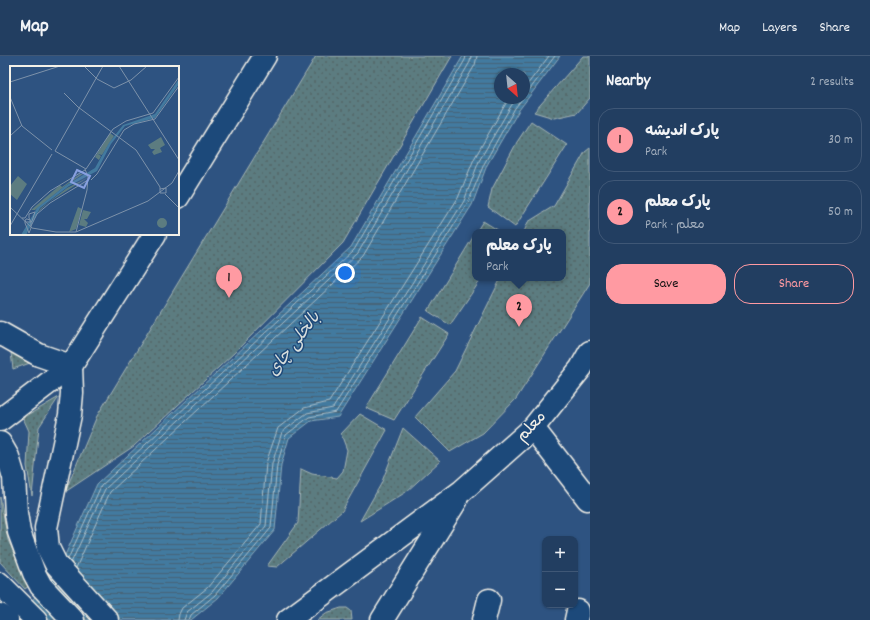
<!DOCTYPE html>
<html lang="en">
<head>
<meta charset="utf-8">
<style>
	:root { --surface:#223e61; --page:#2e496a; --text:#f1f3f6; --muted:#a2aebd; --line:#3f5776; --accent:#ff9aa2 }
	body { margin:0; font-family:Dekko,"Playpen Sans Arabic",sans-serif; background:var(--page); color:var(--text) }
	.controls { position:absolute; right:12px; bottom:12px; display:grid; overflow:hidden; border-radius:8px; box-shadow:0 1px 3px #0004 }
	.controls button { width:36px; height:36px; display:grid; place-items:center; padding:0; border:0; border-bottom:1px solid var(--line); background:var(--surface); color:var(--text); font:20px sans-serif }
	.compass { position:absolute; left:494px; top:12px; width:36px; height:36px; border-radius:50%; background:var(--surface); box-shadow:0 1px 3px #0004; rotate:153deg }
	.you { position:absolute; left:345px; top:217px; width:14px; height:14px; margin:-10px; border:3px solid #fff; border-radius:50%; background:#1a73e8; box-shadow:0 0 0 6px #1a73e833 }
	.badge { display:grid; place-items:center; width:26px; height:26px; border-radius:50%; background:var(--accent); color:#111; font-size:13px; font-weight:700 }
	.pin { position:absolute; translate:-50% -33px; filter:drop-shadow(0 1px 2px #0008) }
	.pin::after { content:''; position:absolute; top:21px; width:14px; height:12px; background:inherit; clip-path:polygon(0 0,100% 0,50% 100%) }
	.popup { position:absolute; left:472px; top:173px; width:94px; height:52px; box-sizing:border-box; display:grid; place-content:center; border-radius:8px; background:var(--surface); filter:drop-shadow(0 1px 3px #0005); font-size:13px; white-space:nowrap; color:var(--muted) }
	.popup b { font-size:15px; color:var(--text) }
	.popup::after { content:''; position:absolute; left:50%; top:100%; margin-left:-8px; border:8px solid transparent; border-top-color:var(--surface) }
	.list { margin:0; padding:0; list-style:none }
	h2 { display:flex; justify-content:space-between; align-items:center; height:52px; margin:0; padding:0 16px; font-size:17px }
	h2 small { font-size:13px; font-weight:400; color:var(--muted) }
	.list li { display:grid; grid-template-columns:26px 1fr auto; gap:12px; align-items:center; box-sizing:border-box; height:64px; margin:0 8px 8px; padding:0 8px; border:1px solid var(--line); border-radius:16px }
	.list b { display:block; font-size:15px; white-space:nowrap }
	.list p { margin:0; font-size:13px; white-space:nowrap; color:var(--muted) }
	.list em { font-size:13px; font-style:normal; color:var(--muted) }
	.actions { display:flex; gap:8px; padding:12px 16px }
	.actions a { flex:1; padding:9px 0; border:1px solid var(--accent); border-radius:16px; text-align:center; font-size:14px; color:var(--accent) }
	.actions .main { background:var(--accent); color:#111 }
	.map { position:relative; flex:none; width:590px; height:564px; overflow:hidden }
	header { display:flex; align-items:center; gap:24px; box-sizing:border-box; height:56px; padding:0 20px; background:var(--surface); border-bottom:1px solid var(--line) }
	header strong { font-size:19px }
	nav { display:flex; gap:22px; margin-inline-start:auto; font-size:14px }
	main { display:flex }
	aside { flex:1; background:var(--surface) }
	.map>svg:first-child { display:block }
	.grass { fill:url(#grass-dots); stroke:#a8b6b4 }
	.water { fill:url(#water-rules); stroke:#8aaabc; fill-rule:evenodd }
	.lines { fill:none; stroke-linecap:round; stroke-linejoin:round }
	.shore { stroke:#adc1cb; stroke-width:1 }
	.minor-casing { stroke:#f4f1e8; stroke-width:25 }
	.major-casing { stroke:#f4f1e8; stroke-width:25 }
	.minor { stroke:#1f4a7a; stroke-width:22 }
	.major { stroke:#1f4a7a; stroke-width:22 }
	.labels { text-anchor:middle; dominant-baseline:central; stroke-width:3; stroke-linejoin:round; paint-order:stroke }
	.street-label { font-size:16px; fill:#f4f1e8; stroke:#1f4a7a }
	.water-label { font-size:17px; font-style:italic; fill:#d9dfdd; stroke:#1f4a7a }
	.inset-road { fill:none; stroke:#7d92aa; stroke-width:1 }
	.view { fill:#88a0e0; fill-opacity:0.15; stroke:#88a0e0; stroke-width:2 }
	.inset-edge { fill:none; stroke:#f4f1e8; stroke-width:2 }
</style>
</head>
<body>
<header>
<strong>Map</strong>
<nav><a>Map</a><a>Layers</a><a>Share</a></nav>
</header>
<main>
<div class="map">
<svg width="590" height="564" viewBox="0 0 590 564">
	<defs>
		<pattern id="grass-dots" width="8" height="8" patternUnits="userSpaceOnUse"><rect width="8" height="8" fill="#5c7c80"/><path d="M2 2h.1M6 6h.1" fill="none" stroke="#536566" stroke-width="1.8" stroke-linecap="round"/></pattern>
		<pattern id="water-rules" width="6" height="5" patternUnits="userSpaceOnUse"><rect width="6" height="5" fill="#437a9f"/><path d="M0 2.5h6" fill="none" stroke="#466477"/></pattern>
	</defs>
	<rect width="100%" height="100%" fill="#2e5381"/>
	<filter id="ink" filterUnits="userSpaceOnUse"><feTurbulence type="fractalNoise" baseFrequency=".025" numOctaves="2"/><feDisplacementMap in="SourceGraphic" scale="8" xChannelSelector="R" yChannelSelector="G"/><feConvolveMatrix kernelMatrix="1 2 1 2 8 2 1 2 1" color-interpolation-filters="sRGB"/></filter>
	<g filter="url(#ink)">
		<!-- grass -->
		<g class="grass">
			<polygon points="316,0 452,0 343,187 234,297 134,390 65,436 97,360"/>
			<polygon points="583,0 590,0 590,42 577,57 554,62 534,56"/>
			<polygon points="531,65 567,89 515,171 488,151 492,133 517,86"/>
			<polygon points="590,92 590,227 516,343 483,377 450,396 415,361 455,315 501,222 563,222 563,176 524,176 528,166 554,150 585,96"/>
			<polygon points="483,165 501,176 476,176"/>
			<polygon points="475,178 475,222 482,222 450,269 428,255"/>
			<polygon points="422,261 449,278 394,364 366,352"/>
			<polygon points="11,297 33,306 13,313"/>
			<polygon points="59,341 39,371 32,440 27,410 29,375 23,362"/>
			<polygon points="360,358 387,374 342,455 277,511 267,510 298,467 301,413 312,418 337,422 343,415 347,394 341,378"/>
			<polygon points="403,372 440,405 406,436 360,465 381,428"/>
			<polygon points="0,441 8,484 29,530 25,533 0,506"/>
			<polygon points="341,552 347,552 351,555 352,564 317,564 326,557"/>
		</g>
		<!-- water -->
		<path class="water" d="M463,0H560L519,54L487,109L472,149L338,361L311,365L289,382L281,409L275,474L218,542L191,564H17L62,506L97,428L351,191ZM500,18H524V42H500Z"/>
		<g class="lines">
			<!-- shore -->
			<g class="shore">
				<polyline points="524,33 549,0"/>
				<polyline points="524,41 555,0"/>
				<polyline points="68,503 101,430 354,194 465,4 466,0"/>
				<polyline points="71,507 105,433 358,197 470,6 471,0"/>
				<polyline points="76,512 110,436 363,200 475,9 477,0"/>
				<polyline points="178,564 179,558 182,552 207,532 261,468 266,407 278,372 304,352 329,346 458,142 474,103 509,42"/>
				<polyline points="184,564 187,556 212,536 266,470 272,408 282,376 307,357 333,352 464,145 479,105 511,50 517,42"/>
				<polyline points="189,564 191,559 215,539 271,472 277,409 286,379 309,361 336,356 468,147 484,108 515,52 523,42"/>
			</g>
			<!-- minor casing -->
			<g class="minor-casing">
				<g id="minor">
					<polyline points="533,372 588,443"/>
					<polyline points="484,564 489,544"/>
					<polyline points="576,564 578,555"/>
				</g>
			</g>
			<!-- major casing -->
			<g class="major-casing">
				<g id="major">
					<polyline points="178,141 265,0"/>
					<polyline points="0,277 39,299 71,310"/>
					<polyline points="71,310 72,337 70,359 46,472 48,492 56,508 107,564"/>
					<polyline points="0,364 71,310 155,178"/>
					<polyline points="0,387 8,401 14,421 16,457 19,476 34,517 41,530 73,564"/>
					<polyline points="0,528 36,564"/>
					<polyline points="0,559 7,564"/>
					<polyline points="288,564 462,435 533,372 581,312 590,296"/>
					<polyline points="382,564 456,445"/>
				</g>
			</g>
			<!-- minor -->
			<use href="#minor" class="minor"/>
			<!-- major -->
			<use href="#major" class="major"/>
		</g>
	</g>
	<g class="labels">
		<!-- street labels -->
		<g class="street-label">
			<text transform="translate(532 371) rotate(-47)">معلم</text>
		</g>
		<!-- water labels -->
		<g class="water-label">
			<text transform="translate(295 289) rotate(-53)">بالخلی چای</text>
		</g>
	</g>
	<!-- overview -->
	<g transform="translate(10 10)">
		<rect width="169" height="169" fill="#2e5381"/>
		<path d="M100,67L104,70L92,89L88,88L91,90L89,94L85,91ZM151,71L155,79L150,82L152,86L144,89L142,86L145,83H141L138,79ZM70,108H73L55,120L25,144H21L50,119L52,121ZM77,112L39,136L27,147L31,142L57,122ZM73,144L81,146L77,153H74L78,157L76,161L69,159ZM147 157a5 5 0 1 1 10 0a5 5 0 1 1-10 0Z" fill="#5c7c80"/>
		<path d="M68,141L72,143L66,163L59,166Z" fill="#5c7c80"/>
		<path d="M8,110L17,118L7,134L0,128V120Z" fill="#5c7c80"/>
		<path d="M169,13V18L145,52L115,60L101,78L87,105L59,120L30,142L16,169H11L27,142L55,120L85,102L99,77L113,59L145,48Z" fill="#437a9f"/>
		<path class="inset-road" d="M74,0L87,13L104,22L121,14L137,0M109,0L169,94M0,16L50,0M54,27L68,41L126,84L150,121V127H156V122L150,123M0,31L12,60M12,60L42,84M0,70L12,59M45,85L93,0M45,85L76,103M76,103L103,63L116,55L143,47L169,11M81,114L87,108L114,64L124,58L145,53L169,20M155,128L169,142M0,141L22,162L46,166H66L138,135L162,117L169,105M12,152H15L22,141L40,125L75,104M15,155L16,156H21L22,155L25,146L19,148V152L21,156V162L19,167L15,157V155L16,153H17L20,154M0,160L42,88M21,160L27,148L40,137L78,114M66,166L77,124L78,111L75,103"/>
		<path class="view" d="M67,104L80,110L74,122L61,116Z"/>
		<rect width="169" height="169" class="inset-edge"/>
	</g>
</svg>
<div class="controls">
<button>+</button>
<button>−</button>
</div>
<svg class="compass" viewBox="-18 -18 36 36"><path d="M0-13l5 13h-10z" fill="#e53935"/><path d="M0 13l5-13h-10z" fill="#a2aebd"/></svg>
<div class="you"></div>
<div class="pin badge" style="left:229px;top:242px">1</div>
<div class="pin badge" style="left:519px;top:271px">2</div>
<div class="popup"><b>پارک معلم</b>Park</div>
</div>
<aside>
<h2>Nearby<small>2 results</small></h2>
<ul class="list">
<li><span class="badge">1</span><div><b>پارک اندیشه</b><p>Park</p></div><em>30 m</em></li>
<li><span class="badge">2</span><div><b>پارک معلم</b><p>Park · معلم</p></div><em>50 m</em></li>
</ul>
<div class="actions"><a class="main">Save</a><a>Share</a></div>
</aside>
</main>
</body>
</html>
